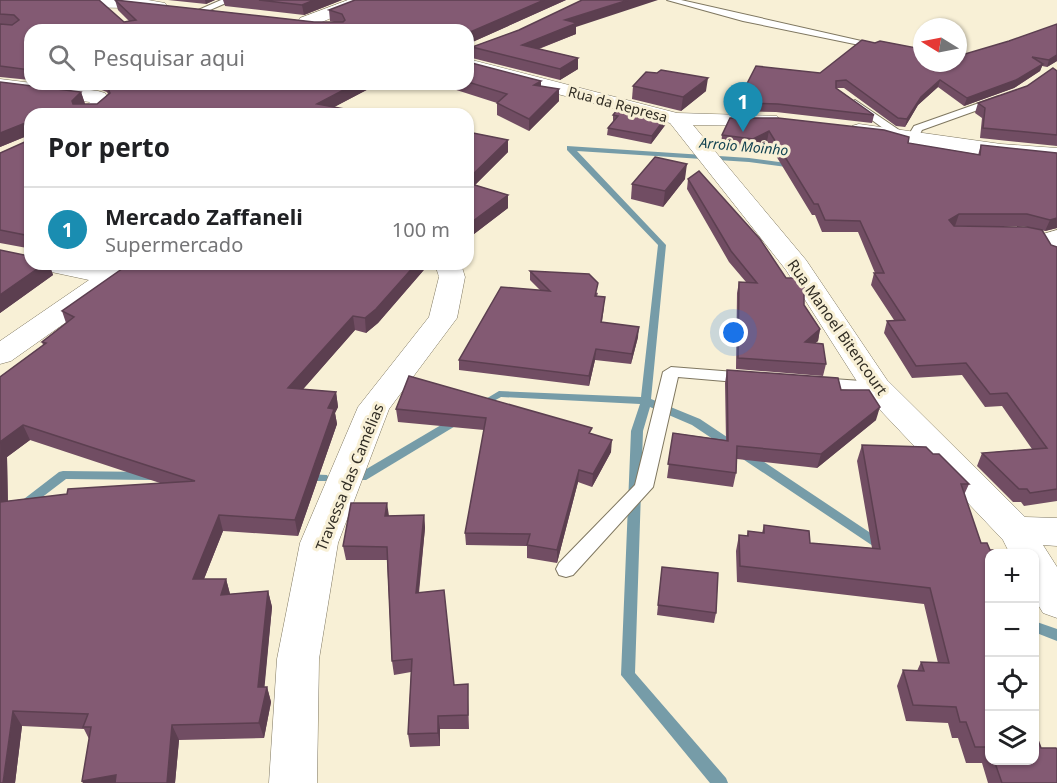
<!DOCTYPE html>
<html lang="pt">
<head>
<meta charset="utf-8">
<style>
	:root { --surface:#fff; --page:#f6f6f6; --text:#202124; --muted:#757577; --line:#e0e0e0; --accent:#1a8db1 }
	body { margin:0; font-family:"Noto Sans",sans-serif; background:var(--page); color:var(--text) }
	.controls { position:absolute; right:18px; bottom:18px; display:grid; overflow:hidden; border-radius:12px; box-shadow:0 2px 4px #0004 }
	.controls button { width:54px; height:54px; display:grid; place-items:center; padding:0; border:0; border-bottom:2px solid var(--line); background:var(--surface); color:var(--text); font:30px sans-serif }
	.compass { position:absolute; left:913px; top:18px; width:54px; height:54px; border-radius:50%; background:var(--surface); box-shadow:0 2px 4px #0004; rotate:280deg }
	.you { position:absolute; left:734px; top:333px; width:21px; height:21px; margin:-15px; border:4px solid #fff; border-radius:50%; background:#1a73e8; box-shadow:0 0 0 9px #1a73e833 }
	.badge { display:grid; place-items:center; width:39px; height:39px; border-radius:50%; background:var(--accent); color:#fff; font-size:20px; font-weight:700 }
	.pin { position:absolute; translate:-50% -50px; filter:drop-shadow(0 2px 3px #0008) }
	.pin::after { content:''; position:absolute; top:32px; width:21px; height:18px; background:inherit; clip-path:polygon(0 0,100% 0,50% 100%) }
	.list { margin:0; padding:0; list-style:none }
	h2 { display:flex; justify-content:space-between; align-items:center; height:78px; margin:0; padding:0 24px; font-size:26px }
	h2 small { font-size:20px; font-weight:400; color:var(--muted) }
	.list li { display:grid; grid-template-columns:39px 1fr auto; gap:18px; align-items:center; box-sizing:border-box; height:84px; padding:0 24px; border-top:2px solid var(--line) }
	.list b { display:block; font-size:22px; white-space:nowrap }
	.list p { margin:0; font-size:20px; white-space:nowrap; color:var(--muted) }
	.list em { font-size:20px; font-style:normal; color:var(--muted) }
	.icon { flex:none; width:33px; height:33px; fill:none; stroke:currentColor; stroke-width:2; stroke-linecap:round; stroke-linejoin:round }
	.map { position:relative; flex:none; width:1057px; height:783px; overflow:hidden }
	.search { position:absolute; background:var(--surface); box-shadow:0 2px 4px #0004; left:24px; top:24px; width:450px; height:66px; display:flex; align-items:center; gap:15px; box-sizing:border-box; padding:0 21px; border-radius:18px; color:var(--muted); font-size:22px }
	.panel { position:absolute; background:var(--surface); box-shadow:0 2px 4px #0004; left:24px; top:108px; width:450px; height:162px; border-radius:18px }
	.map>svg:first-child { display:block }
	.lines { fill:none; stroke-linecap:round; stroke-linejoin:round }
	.stream { fill:#769ca8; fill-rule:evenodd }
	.lane-casing { stroke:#7f7760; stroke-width:2 }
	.street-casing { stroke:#7f7760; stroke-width:1 }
	.lane { fill:#fff; fill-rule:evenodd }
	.street { fill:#fff; fill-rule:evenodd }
	.wall { fill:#714d63; fill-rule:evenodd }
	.shaded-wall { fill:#5c3f50 }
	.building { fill:#835a73; stroke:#5c3f50; stroke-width:1.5; fill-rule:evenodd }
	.labels { text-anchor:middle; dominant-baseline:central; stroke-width:6; stroke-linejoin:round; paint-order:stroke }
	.far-street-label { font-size:14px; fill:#312d24; stroke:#f8f0d6 }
	.far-water-label { font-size:14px; font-style:italic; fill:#114251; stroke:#f8f0d6 }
	.street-label { font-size:15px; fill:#312d24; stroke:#f8f0d6 }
</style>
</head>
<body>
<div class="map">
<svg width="1057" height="783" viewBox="0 0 1057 783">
	<rect width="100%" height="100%" fill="#f8f0d6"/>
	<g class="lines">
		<!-- stream -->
		<g class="stream">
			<polygon points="567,146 749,158 794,164 798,166 794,168 749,162 577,151 666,245 651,399 700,419 884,542 886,545 884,548 880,550 876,548 692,425 650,407 643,431 635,673 726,778 728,783 710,783 621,675 631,431 640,404 501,397 479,409 474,406 499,391 641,397 658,245 567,150"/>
			<polygon points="458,415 463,419 462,422 366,480 358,480 356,477 358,474"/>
			<polygon points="63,471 151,472 155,473 157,476 155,479 151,480 66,479 28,508 20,508 18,505 20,502 59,472"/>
			<polygon points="305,474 327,475 329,478 327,481 301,481 299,478 301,475"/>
			<polygon points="1034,621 1057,629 1057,641 1034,632"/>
		</g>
		<!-- lane casing -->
		<g class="lane-casing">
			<g id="lane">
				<polygon points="221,0 233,0 203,13 196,11"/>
				<polygon points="667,0 681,0 879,45 874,48 743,21"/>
				<polygon points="999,96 1003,97 1003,101 922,130 918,138 914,139 908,136 914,126"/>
				<polygon points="855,100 902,132 902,136 894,136 851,105 850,103"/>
				<polygon points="671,367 748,373 756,378 748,383 678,377 653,487 573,575 566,577 559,575 556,569 559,563 635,485 663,372"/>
				<polygon points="818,378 876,382 882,383 884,387 882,391 876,392 812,387 810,383 812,379"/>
			</g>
		</g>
		<!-- street casing -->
		<g class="street-casing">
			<g id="street">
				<polygon points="0,0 148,0 165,3 167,6 159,11 130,8 0,6"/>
				<polygon points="348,0 370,0 368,3 312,26 300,26 298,22 300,18"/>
				<polygon points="468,59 677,113 777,116 780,120 777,124 770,126 693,125 806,260 887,380 1025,517 1057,518 1057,546 1043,545 1057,567 1057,618 1043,613 1034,598 1034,554 1010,554 1003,540 865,394 786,270 670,123 468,71"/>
				<polygon points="0,79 98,91 105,93 111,104 100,114 77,114 90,102 0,91"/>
				<polygon points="859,124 1001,144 1057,148 1057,162 1001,158 852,134 848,130 852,126"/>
				<polygon points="1057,230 1057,259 1048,256 1039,239 1043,234"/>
				<polygon points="38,264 88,264 107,268 113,264 144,264 140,270 11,361 0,364 0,341 89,280 42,270"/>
				<polygon points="435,264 461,264 465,277 457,318 389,409 338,543 319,659 317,783 269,783 277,659 300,543 358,407 429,317 439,277"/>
			</g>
		</g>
		<!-- lane -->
		<use href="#lane" class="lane"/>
		<!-- street -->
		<use href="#street" class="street"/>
	</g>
	<!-- wall -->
	<g class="wall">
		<polygon points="0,0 124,22 129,21 118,10 115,0 314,22 334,22 330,21 329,10 355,0 566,0 468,44 468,30 30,30 30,80 0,77"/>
		<polygon points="168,0 215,0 206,4"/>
		<polygon points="223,0 342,0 304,15 225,6"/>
		<polygon points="576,27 576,34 539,49 578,58 578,69 560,80 472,58 472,47 519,30"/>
		<polygon points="1009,41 1057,61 1047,67 1042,66 1040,71 1014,88 964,106 938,87 918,105 905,127 896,126 844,88 836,88 874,115 872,123 776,112 736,111 737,103 820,73 958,63"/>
		<polygon points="468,62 541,86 559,89 559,101 529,131 497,115 497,103 447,87 445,88 437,84 468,84"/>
		<polygon points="1057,71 1057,146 980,138 982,118 975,113 978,103 1027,86"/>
		<polygon points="657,73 706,91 681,111 632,99 633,86"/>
		<polygon points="0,82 81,92 85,104 84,104 97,104 108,94 107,92 99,89 59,84 378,84 334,107 372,114 30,114 30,264 49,264 53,275 0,313 0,250 24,255 29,254 27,248 0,243 0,153 27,141 27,136 0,147"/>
		<polygon points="613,115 666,124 651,144 607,135 608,128 613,122"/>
		<polygon points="730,118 908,143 978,155 981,145 1057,153 1057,228 1045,231 1023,226 955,226 1057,247 1057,501 1024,506 1021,502 1013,502 977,466 982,453 1032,449 1002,406 985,407 962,375 912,378 884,333 887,321 894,320 871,285 874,273 875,273 858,232 822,232 815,215 812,215 767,141 751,150 721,146 722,135"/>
		<polygon points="468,132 508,140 508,152 475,185 508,195 508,208 474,234 468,233"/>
		<polygon points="685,179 663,207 631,199 632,184"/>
		<polygon points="688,179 786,278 820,329 818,341 815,343 826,364 823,376 736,369 737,293 739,282 746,282 729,262 687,189"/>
		<path d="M129,264H429L378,323L366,333L355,330L303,389L336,392L338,407L335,413L337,424L298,536L223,531L204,579H226L230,594L268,591L272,607L264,687H267L271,702L264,738L179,740L175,783H83L82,781L89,739L84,729L22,726L15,783L0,377L43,345L42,342L66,323L62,311ZM30,440L160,483L8,501L7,457Z"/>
		<polygon points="530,271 598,293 597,296 604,307 602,322 638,337 631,364 595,360 589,386 459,370 459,360 540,290 530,280"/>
		<polygon points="727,370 841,390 876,420 817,468 737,459 736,473 733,487 667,478 673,433 726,440 725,383"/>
		<polygon points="409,376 592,434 611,452 592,487 578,482 557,563 527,558 527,546 466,545 465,533 484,430 398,422 396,409"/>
		<polygon points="862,445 933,454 969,484 964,495 981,543 990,554 990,760 1035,760 1041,748 1057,783 988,783 982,763 966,763 958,738 952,738 948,723 906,721 897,686 903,670 917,671 921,662 938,663 924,604 737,582 736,551 739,535 747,536 748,531 762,533 764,525 810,543 872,548 857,461"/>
		<polygon points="424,515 425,528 419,593 454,685 468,698 469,729 440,729 440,746 410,747 408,734 411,672 394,675 392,661 387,560 346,560 343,546 389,516"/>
		<polygon points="662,567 716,613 714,623 657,615"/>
	</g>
	<!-- shaded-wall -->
	<g class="shaded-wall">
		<polygon points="205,0 215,0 206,4"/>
		<polygon points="314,0 342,0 304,15 302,5"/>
		<polygon points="544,0 566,0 468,44 468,33"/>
		<polygon points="628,0 658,0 576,27 576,34 522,55 522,45 565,20"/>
		<polygon points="1057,55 1057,61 1047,67 1049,60"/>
		<polygon points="578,58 578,69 560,80 560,69"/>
		<polygon points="1043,64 1040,71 1014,88 964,106 967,98"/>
		<polygon points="708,78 706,91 681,111 683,97"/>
		<polygon points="940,80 938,87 918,105 905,127 907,119 921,97"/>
		<polygon points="541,81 541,92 534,85"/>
		<polygon points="355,84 378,84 321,114 317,104"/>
		<polygon points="559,89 559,101 529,131 529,119"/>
		<polygon points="81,92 85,104 75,112 72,101"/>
		<polygon points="666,117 666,124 651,144 652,136"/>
		<polygon points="25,123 29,135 0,147 0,133"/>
		<polygon points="769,131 767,141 751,150 753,139"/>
		<polygon points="508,140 508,152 468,192 468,179"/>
		<polygon points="687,164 685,179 663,207 665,191"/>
		<polygon points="508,195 508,208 474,234 473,221"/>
		<polygon points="959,214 955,226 946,231 949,220"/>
		<polygon points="1057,218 1057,228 1045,231 1050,220"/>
		<polygon points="44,264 49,264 53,275 0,313 0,295"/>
		<polygon points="416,264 429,264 378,323 366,333 365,318"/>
		<polygon points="353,316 355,330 291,403 288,388"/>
		<polygon points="639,327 638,337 631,364 632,354"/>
		<polygon points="820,329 818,341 803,353 805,342"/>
		<polygon points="596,349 595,360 589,386 589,376"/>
		<polygon points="336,392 338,407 335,413 337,424 298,536 295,520 328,408"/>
		<polygon points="880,407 876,420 817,468 821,454"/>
		<polygon points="23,425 30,440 7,457 8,517 1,502 0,442"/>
		<polygon points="612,440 611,452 592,487 593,474"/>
		<polygon points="579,470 578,482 557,563 557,550"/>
		<polygon points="387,503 389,516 385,516"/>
		<polygon points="219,515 223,531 198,594 193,579"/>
		<polygon points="424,515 425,528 417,607 416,593"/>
		<polygon points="226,579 230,594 221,595"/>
		<polygon points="268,591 272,607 263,703 258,687"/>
		<polygon points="267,687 271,702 264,738 259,723"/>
		<polygon points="13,711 22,726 15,783 3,783"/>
		<polygon points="438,716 440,729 440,746 438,733"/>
		<polygon points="172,725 179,740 175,783 167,783"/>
		<polygon points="116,775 120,783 83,783 82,781"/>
	</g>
	<!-- building -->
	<g class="building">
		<polygon points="0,0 99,0 124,22 136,20 115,0 314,22 343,22 345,20 342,14 329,10 355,0 544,0 468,33 468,30 30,30 30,70 0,66 0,24 12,25 19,20 14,15 0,14"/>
		<polygon points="259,0 314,0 302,5"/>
		<polygon points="582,0 628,0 565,20 577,23 522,45 578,58 560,69 472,47 519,30"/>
		<polygon points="1057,24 1057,55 1049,60 1032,57 1043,64 1016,80 967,98 940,80 921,97 907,119 898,118 846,80 836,81 836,88 874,115 778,104 737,103 756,66 820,73 862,40 875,43 880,41 922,49 922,63 958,63 958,56 1009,41"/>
		<polygon points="468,62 541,81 534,85 559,89 529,119 497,103 507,94 468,82"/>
		<polygon points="1053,68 1057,71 1057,135 983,128 985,108 978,103 1027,86"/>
		<polygon points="661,70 708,78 683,97 633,86 646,72 657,73"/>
		<polygon points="0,82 81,92 72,101 73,104 97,104 110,93 106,84 355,84 317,104 372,114 30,114 30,248 27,248 25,235 0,230 0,153 27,141 28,125 25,123 0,133"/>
		<polygon points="621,105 666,117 652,136 608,128 618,116 613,115"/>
		<polygon points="730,118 778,118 884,130 909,137 908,143 980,155 981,145 1057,153 1057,218 1050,220 1027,214 959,214 949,220 954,226 1027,227 1042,230 1051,245 1057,247 1057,489 1030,493 1027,489 1019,489 982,453 1047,448 1007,393 990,394 966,363 916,366 887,321 905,320 874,273 884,273 860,221 825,220 818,204 814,204 769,131 753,139 722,135"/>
		<polygon points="468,132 508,140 468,179"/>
		<polygon points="655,157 687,164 665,191 632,184"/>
		<polygon points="699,171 760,239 786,278 798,278 804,287 804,305 820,329 805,342 823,344 826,364 738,358 739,282 757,283 731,251 688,179"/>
		<polygon points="468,183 508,195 473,221 468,219"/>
		<polygon points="0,250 24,255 30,254 30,264 44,264 0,295"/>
		<path d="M129,264H416L376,309L365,318L353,316L288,388L336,392L328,408L334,409L295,520L219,515L193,579H226L221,595L268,591L258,687H267L259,723L172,725L167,783H115L116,775L82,781L91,727H83L88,714L13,711L3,783H0V377L46,343L42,342L74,317L62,311ZM23,425L195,481L68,489L67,494L1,502L0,442Z"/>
		<polygon points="530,271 589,274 598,283 595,296 605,297 601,322 639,327 632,354 596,349 589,376 459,360 501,287 550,291"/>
		<polygon points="727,370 838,378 841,390 869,390 880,407 821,454 737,446 736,473 668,464 673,433 728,441"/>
		<polygon points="409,376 592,428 589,433 612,440 593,474 579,470 557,550 527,545 530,534 465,533 486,418 396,409"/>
		<polygon points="862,445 926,447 933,454 939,454 969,484 961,484 981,543 987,543 990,550 993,550 995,554 990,554 990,747 975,747 966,722 960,722 956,707 913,705 903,670 924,671 921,662 949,663 930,588 740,566 739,535 748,536 748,531 764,533 764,525 809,531 810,543 880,549"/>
		<polygon points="351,503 387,503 385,516 424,515 416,593 444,590 454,685 468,684 468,715 438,716 438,733 408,734 412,659 392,661 387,547 343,546"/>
		<polygon points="662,567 718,573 716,613 658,605"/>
		<polygon points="1035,732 1041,748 1056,748 1057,750 1057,783 1002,783 994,760 1035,760"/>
	</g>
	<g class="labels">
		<!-- far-street labels -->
		<g class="far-street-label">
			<text transform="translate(618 104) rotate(15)">Rua da Represa</text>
		</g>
		<!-- far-water labels -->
		<g class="far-water-label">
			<text transform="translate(744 146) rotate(5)">Arroio Moinho</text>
		</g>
		<!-- street labels -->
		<g class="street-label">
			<text transform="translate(838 327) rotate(55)">Rua Manoel Bitencourt</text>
			<text transform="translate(349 477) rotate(-68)">Travessa das Camélias</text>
		</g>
	</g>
</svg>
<div class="controls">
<button>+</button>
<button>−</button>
<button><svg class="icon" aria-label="locate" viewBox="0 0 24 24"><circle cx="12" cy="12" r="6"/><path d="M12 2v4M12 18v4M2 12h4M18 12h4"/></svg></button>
<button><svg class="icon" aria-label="layers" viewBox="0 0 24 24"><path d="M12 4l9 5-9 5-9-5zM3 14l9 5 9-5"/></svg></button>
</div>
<svg class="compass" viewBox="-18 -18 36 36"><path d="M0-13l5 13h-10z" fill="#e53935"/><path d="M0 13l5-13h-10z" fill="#757577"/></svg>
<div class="you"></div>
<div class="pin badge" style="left:743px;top:132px">1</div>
<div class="search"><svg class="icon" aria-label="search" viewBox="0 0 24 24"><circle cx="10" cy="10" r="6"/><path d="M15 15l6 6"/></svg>Pesquisar aqui</div>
<section class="panel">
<h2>Por perto<small></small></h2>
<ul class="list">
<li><span class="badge">1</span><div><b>Mercado Zaffaneli</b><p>Supermercado</p></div><em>100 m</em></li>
</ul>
</section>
</div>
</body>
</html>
